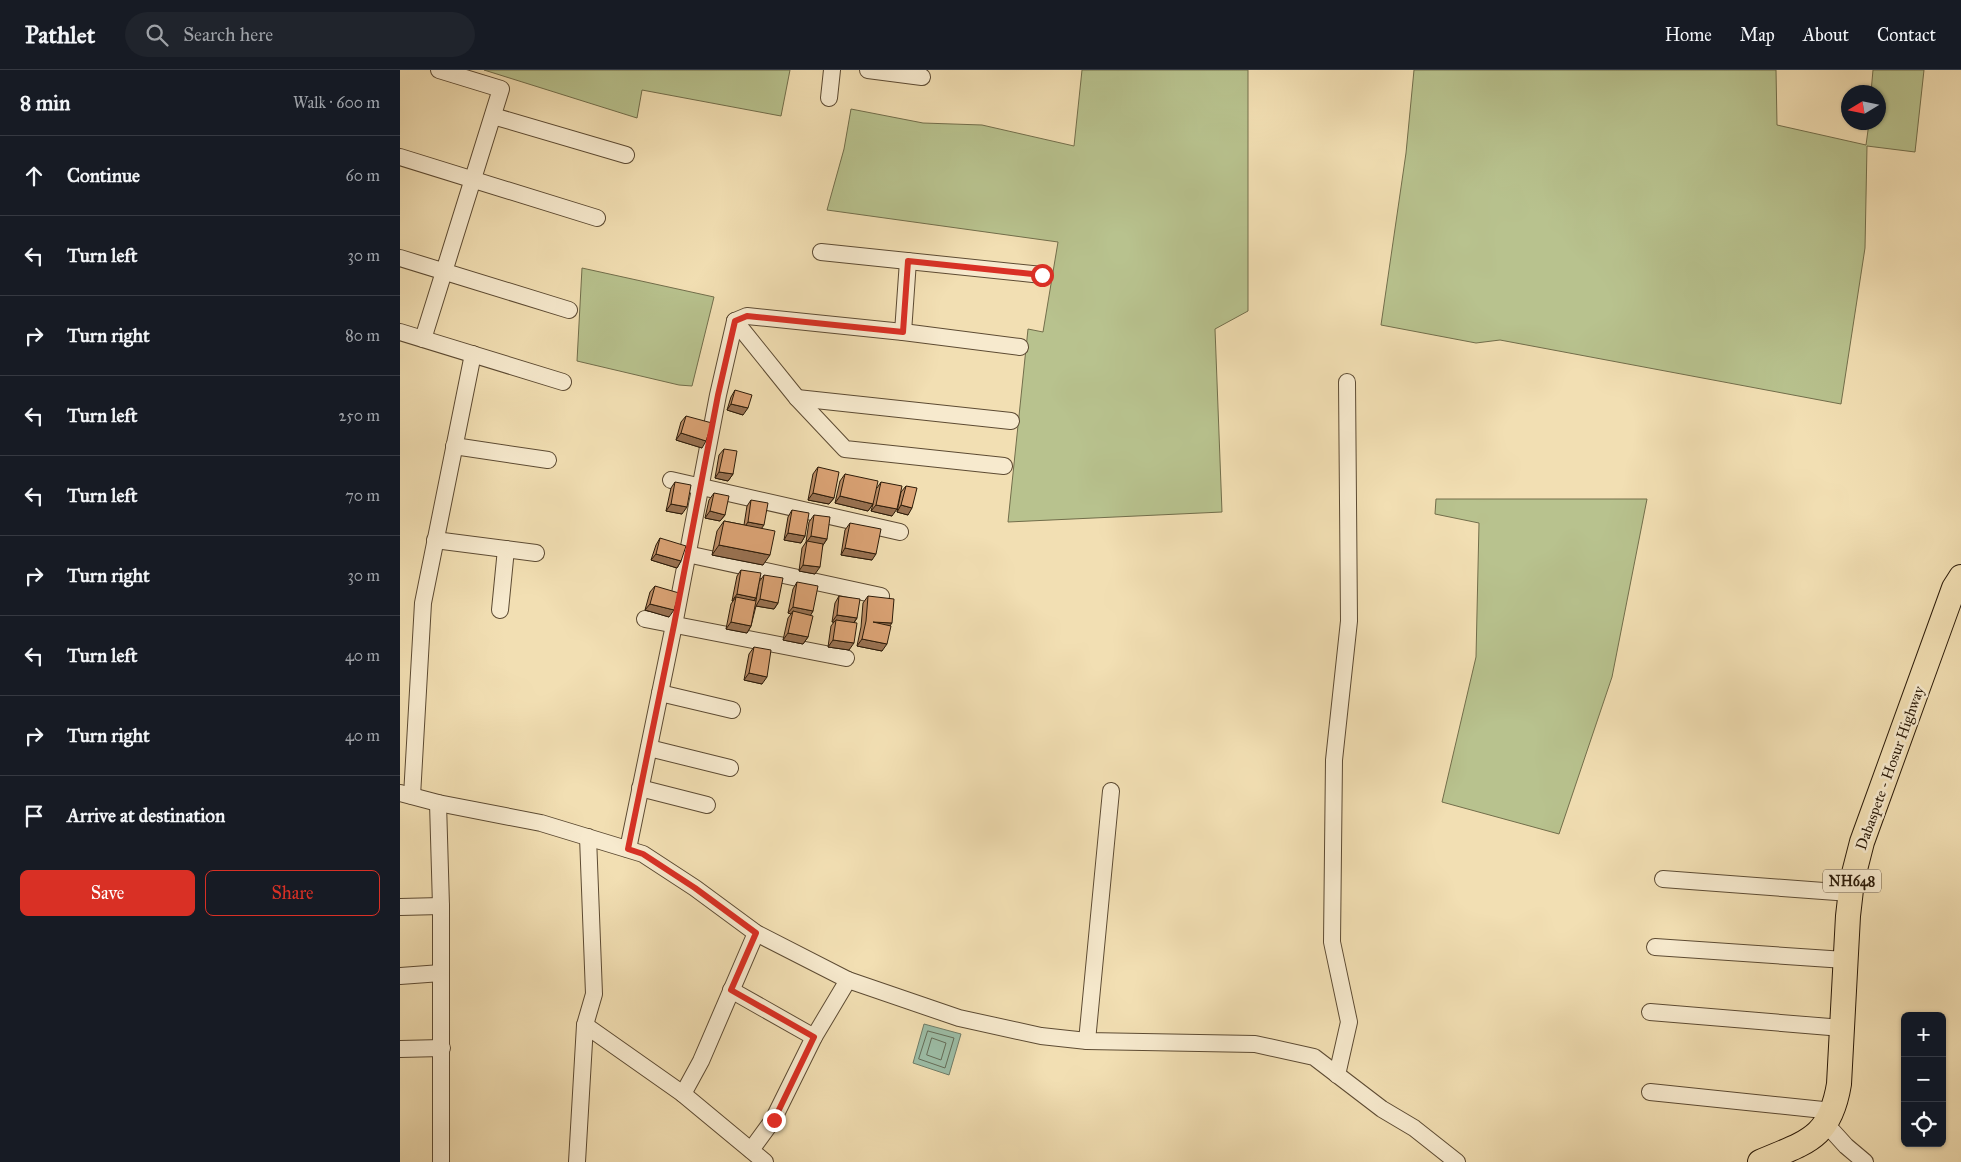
<!DOCTYPE html>
<html lang="en">
<head>
<meta charset="utf-8">
<style>
	:root { --surface:#171b24; --page:#20242c; --text:#f1f3f6; --muted:#9ea1a6; --line:#363941; --accent:#d93025 }
	body { margin:0; font-family:"IM FELL Great Primer",serif; background:var(--page); color:var(--text) }
	.controls { position:absolute; right:15px; bottom:15px; display:grid; overflow:hidden; border-radius:8px; box-shadow:0 1px 4px #0004 }
	.controls button { width:45px; height:45px; display:grid; place-items:center; padding:0; border:0; border-bottom:1px solid var(--line); background:var(--surface); color:var(--text); font:25px sans-serif }
	.compass { position:absolute; left:1441px; top:15px; width:45px; height:45px; border-radius:50%; background:var(--surface); box-shadow:0 1px 4px #0004; rotate:260deg }
	.stop { position:absolute; width:15px; height:15px; margin:-11px; border:4px solid #d93025; border-radius:50%; background:#fff }
	.stop.end { background:#d93025; border-color:#fff; box-shadow:0 1px 5px #0008 }
	.list { margin:0; padding:0; list-style:none }
	h2 { display:flex; justify-content:space-between; align-items:center; height:65px; margin:0; padding:0 20px; font-size:21px }
	h2 small { font-size:16px; font-weight:400; color:var(--muted) }
	.list li { display:grid; grid-template-columns:32px 1fr auto; gap:15px; align-items:center; box-sizing:border-box; height:80px; padding:0 20px; border-top:1px solid var(--line) }
	.list b { display:block; font-size:19px; white-space:nowrap }
	.list em { font-size:16px; font-style:normal; color:var(--muted) }
	.actions { display:flex; gap:10px; padding:15px 20px }
	.actions a { flex:1; padding:11px 0; border:1px solid var(--accent); border-radius:8px; text-align:center; font-size:18px; color:var(--accent) }
	.actions .main { background:var(--accent); color:#fff }
	.icon { flex:none; width:28px; height:28px; fill:none; stroke:currentColor; stroke-width:2; stroke-linecap:round; stroke-linejoin:round }
	.map { position:relative; flex:none; width:1561px; height:1092px; overflow:hidden }
	header { display:flex; align-items:center; gap:30px; box-sizing:border-box; height:70px; padding:0 25px; background:var(--surface); border-bottom:1px solid var(--line) }
	header strong { font-size:24px }
	nav { display:flex; gap:28px; margin-inline-start:auto; font-size:18px }
	.search { width:350px; height:45px; background:var(--page); display:flex; align-items:center; gap:12px; box-sizing:border-box; padding:0 18px; border-radius:28px; color:var(--muted); font-size:19px }
	main { display:flex }
	aside { flex:1; background:var(--surface) }
	.map>svg:first-child { display:block }
	.green { fill:#b8c28e; stroke:#726e4b }
	.water { fill:#9cbda6; stroke:#6f7c67 }
	.lines { fill:none; stroke-linecap:round; stroke-linejoin:round }
	.shore { stroke:#646c57; stroke-width:1 }
	.minor-casing { stroke:#5d4b33; stroke-width:18 }
	.highway-casing { stroke:#2b1a08; stroke-width:26 }
	.minor { stroke:#f7eace; stroke-width:16 }
	.highway { stroke:#f2dfb3; stroke-width:24 }
	.wall { fill:#bc8c65; stroke:#2b1a08 }
	.shaded-wall { fill:#997252; stroke:#2b1a08 }
	.building { fill:#dba375; stroke:#2b1a08 }
	.route { stroke:#d93025; stroke-width:6 }
	.labels { text-anchor:middle; dominant-baseline:central; stroke-width:5; stroke-linejoin:round; paint-order:stroke }
	.shield { fill:#f7eace; stroke:#685843; stroke-width:1 }
	.shield-label { font-size:14px; font-weight:bold; fill:#2b1a08 }
	.street-label { font-size:15px; fill:#2b1a08; stroke:#f7eace }
</style>
</head>
<body>
<header>
<strong>Pathlet</strong>
<div class="search"><svg class="icon" aria-label="search" viewBox="0 0 24 24"><circle cx="10" cy="10" r="6"/><path d="M15 15l6 6"/></svg>Search here</div>
<nav><a>Home</a><a>Map</a><a>About</a><a>Contact</a></nav>
</header>
<main>
<aside>
<h2>8 min<small>Walk · 600 m</small></h2>
<ul class="list">
<li><svg class="icon" aria-label="ahead" viewBox="0 0 24 24"><path d="M12 20V5M6 11l6-6 6 6"/></svg><div><b>Continue</b></div><em>60 m</em></li>
<li><svg class="icon" aria-label="left" viewBox="0 0 24 24"><path d="M17 20v-9H6M10 6l-5 5 5 5"/></svg><div><b>Turn left</b></div><em>30 m</em></li>
<li><svg class="icon" aria-label="right" viewBox="0 0 24 24"><path d="M7 20v-9h11M14 6l5 5-5 5"/></svg><div><b>Turn right</b></div><em>80 m</em></li>
<li><svg class="icon" aria-label="left" viewBox="0 0 24 24"><path d="M17 20v-9H6M10 6l-5 5 5 5"/></svg><div><b>Turn left</b></div><em>250 m</em></li>
<li><svg class="icon" aria-label="left" viewBox="0 0 24 24"><path d="M17 20v-9H6M10 6l-5 5 5 5"/></svg><div><b>Turn left</b></div><em>70 m</em></li>
<li><svg class="icon" aria-label="right" viewBox="0 0 24 24"><path d="M7 20v-9h11M14 6l5 5-5 5"/></svg><div><b>Turn right</b></div><em>30 m</em></li>
<li><svg class="icon" aria-label="left" viewBox="0 0 24 24"><path d="M17 20v-9H6M10 6l-5 5 5 5"/></svg><div><b>Turn left</b></div><em>40 m</em></li>
<li><svg class="icon" aria-label="right" viewBox="0 0 24 24"><path d="M7 20v-9h11M14 6l5 5-5 5"/></svg><div><b>Turn right</b></div><em>40 m</em></li>
<li><svg class="icon" aria-label="arrive" viewBox="0 0 24 24"><path d="M6 21V4h12l-3 4 3 4H6"/></svg><div><b>Arrive at destination</b></div></li>
</ul>
<div class="actions"><a class="main">Save</a><a>Share</a></div>
</aside>
<div class="map">
<svg width="1561" height="1092" viewBox="0 0 1561 1092">
	<rect width="100%" height="100%" fill="#f2dfb3"/>
	<filter id="stains"><feTurbulence type="fractalNoise" baseFrequency=".004" numOctaves="4"/><feColorMatrix values="0 0 0 0 .2 0 0 0 0 .09 0 0 0 0 .02 0 0 0 .5 -.17"/></filter>
	<radialGradient id="worn" r=".72"><stop offset=".6" stop-color="#630" stop-opacity="0"/><stop offset="1" stop-color="#630" stop-opacity=".3"/></radialGradient>
	<!-- green -->
	<g class="green">
		<polygon points="84,0 390,0 381,46 242,20 237,48"/>
		<polygon points="682,0 848,0 848,241 815,259 822,442 608,452 628,259 643,262 658,172 427,140 444,79 451,39 523,53 582,55 674,76"/>
		<polygon points="1014,0 1376,0 1377,55 1466,75 1469,53 1478,52 1478,22 1471,22 1473,0 1524,0 1515,82 1467,76 1465,178 1441,334 1100,270 1076,273 981,255 1006,83"/>
		<polygon points="182,198 314,227 292,316 279,315 177,291"/>
		<polygon points="1036,429 1247,429 1212,607 1159,764 1042,732 1076,587 1079,453 1035,444"/>
	</g>
	<!-- water -->
	<polygon class="water" points="524,954 561,964 549,1005 513,993"/>
	<g class="lines">
		<!-- shore -->
		<g class="shore">
			<polygon points="528,961 554,968 545,998 519,989"/>
			<polygon points="532,968 546,973 541,990 527,985"/>
		</g>
		<!-- minor casing -->
		<g class="minor-casing">
			<g id="minor">
				<polyline points="468,0 522,7"/>
				<polyline points="429,28 432,0"/>
				<polyline points="93,46 226,85"/>
				<polyline points="0,87 197,148"/>
				<polyline points="421,182 642,205"/>
				<polyline points="0,188 169,240"/>
				<polyline points="335,251 397,328 445,379 604,396"/>
				<polyline points="335,251 347,246 503,262 620,277"/>
				<polyline points="0,262 163,312"/>
				<polyline points="503,262 508,191"/>
				<polyline points="23,269 101,19 39,0"/>
				<polyline points="397,328 611,351"/>
				<polyline points="54,376 148,390"/>
				<polyline points="271,410 500,462"/>
				<polyline points="35,470 136,483"/>
				<polyline points="287,484 481,526"/>
				<polyline points="100,540 106,479"/>
				<polyline points="245,549 446,588"/>
				<polyline points="260,623 332,640"/>
				<polyline points="249,678 330,698"/>
				<polyline points="240,718 307,735"/>
				<polyline points="0,723 38,733 141,753 243,784 295,818 356,863 448,910 559,948 641,966 687,971 855,974 914,987 982,1039 1014,1058 1057,1092"/>
				<polyline points="12,726 23,533 73,284"/>
				<polyline points="38,733 41,836 41,1092"/>
				<polyline points="228,779 274,555 318,325 335,251"/>
				<polyline points="1263,809 1450,823"/>
				<polyline points="0,837 41,836"/>
				<polyline points="1255,877 1445,890"/>
				<polyline points="0,906 41,903"/>
				<polyline points="331,920 414,967"/>
				<polyline points="1250,942 1442,958"/>
				<polyline points="185,955 283,1024 365,1092"/>
				<polyline points="687,971 711,721"/>
				<polyline points="0,979 42,978"/>
				<polyline points="937,1005 949,952 932,872 934,690 949,551 947,312"/>
				<polyline points="1250,1022 1433,1041"/>
				<polyline points="283,1024 301,991 356,863"/>
				<polyline points="1426,1054 1446,1076 1465,1092"/>
				<polyline points="351,1080 373,1050 414,967 448,910"/>
				<polyline points="177,1092 185,955 194,924 188,767"/>
			</g>
		</g>
		<!-- highway casing -->
		<g class="highway-casing">
			<path id="highway" d="M1360,1092C1406,1072 1430,1069 1439,1014L1448,846L1452,811L1462,772L1554,518L1561,507"/>
		</g>
		<!-- minor -->
		<use href="#minor" class="minor"/>
		<!-- highway -->
		<use href="#highway" class="highway"/>
	</g>
	<!-- wall -->
	<g class="wall">
		<polygon points="335,320 343,345 327,340 331,327"/>
		<polygon points="286,346 302,378 276,370 281,352"/>
		<polygon points="324,379 333,404 328,411 315,408 319,385"/>
		<polygon points="418,397 434,428 429,434 408,430 413,404"/>
		<polygon points="445,404 477,418 481,412 492,446 471,441 473,434 468,441 435,433 440,411"/>
		<polygon points="275,412 282,444 266,441 271,418"/>
		<polygon points="506,416 508,445 497,442 501,422"/>
		<polygon points="314,423 325,445 320,451 305,448 309,430"/>
		<polygon points="351,430 362,459 363,495 312,485 317,461 324,451 344,455 347,436"/>
		<polygon points="392,440 405,466 401,473 384,470 388,447"/>
		<polygon points="414,445 427,469 423,475 415,504 399,501 402,478 406,472 409,452"/>
		<polygon points="450,453 472,490 441,485 445,460"/>
		<polygon points="260,468 281,491 277,498 251,490 256,475"/>
		<polygon points="341,500 356,528 354,531 356,531 359,512 364,505 378,533 374,539 356,536 351,556 347,563 326,559 331,534 333,531 332,531 337,506"/>
		<polygon points="397,512 413,541 410,545 408,567 403,574 383,570 388,548 391,544 388,543 393,519"/>
		<polygon points="255,516 269,547 245,540 250,522"/>
		<polygon points="439,526 457,548 454,553 449,580 428,577 431,556 434,552 432,552 435,533"/>
		<polygon points="468,526 490,556 482,581 457,576 461,557 463,533"/>
		<polygon points="354,577 362,614 344,610 349,584"/>
	</g>
	<!-- shaded-wall -->
	<g class="shaded-wall">
		<polygon points="331,334 348,338 343,345 327,340"/>
		<polygon points="281,363 306,371 302,378 276,370"/>
		<polygon points="319,402 333,404 328,411 315,408"/>
		<polygon points="413,423 434,428 429,434 408,430"/>
		<polygon points="440,426 473,434 468,441 435,433"/>
		<polygon points="271,434 287,437 282,444 266,441"/>
		<polygon points="476,435 497,439 492,446 471,441"/>
		<polygon points="501,435 512,438 508,445 497,442"/>
		<polygon points="310,441 325,445 320,451 305,448"/>
		<polygon points="348,452 364,455 359,462 343,459"/>
		<polygon points="388,463 405,466 401,473 384,470"/>
		<polygon points="411,466 427,469 423,475 406,473"/>
		<polygon points="319,475 370,485 363,495 312,485"/>
		<polygon points="445,478 476,484 472,490 441,485"/>
		<polygon points="256,484 281,491 277,498 251,490"/>
		<polygon points="403,495 420,497 415,504 399,501"/>
		<polygon points="337,524 356,528 351,534 336,527 333,531 332,531"/>
		<polygon points="360,529 378,533 374,539 356,536"/>
		<polygon points="250,534 274,540 269,547 245,540"/>
		<polygon points="393,537 413,541 409,548 393,541 391,544 388,543"/>
		<polygon points="437,545 457,548 452,555 436,550 434,552 432,552"/>
		<polygon points="331,552 351,556 347,563 326,559"/>
		<polygon points="473,552 492,553 487,560"/>
		<polygon points="388,563 408,567 403,574 383,570"/>
		<polygon points="462,569 487,574 482,581 457,576"/>
		<polygon points="433,570 454,573 449,580 428,577"/>
		<polygon points="349,603 367,607 362,614 344,610"/>
	</g>
	<!-- building -->
	<g class="building">
		<polygon points="335,320 352,325 348,338 331,334"/>
		<polygon points="286,346 312,353 306,371 281,363"/>
		<polygon points="324,379 337,381 333,404 319,402"/>
		<polygon points="418,397 439,402 434,428 413,423"/>
		<polygon points="445,404 478,411 473,434 440,426"/>
		<polygon points="275,412 291,415 287,437 271,434"/>
		<polygon points="481,412 502,416 497,439 476,435"/>
		<polygon points="506,416 517,418 512,438 501,435"/>
		<polygon points="314,423 329,426 325,445 310,441"/>
		<polygon points="351,430 368,433 364,455 348,452"/>
		<polygon points="392,440 409,443 405,466 388,463"/>
		<polygon points="414,445 430,447 427,469 411,466"/>
		<polygon points="324,451 375,461 370,485 319,475"/>
		<polygon points="450,453 481,459 476,484 445,478"/>
		<polygon points="260,468 286,476 281,491 256,484"/>
		<polygon points="407,471 423,474 420,497 403,495"/>
		<polygon points="341,500 361,503 356,528 337,524"/>
		<polygon points="364,505 383,508 378,533 360,529"/>
		<polygon points="397,512 418,516 413,541 393,537"/>
		<polygon points="255,516 279,523 274,540 250,534"/>
		<polygon points="439,526 460,529 457,548 437,545"/>
		<polygon points="468,526 494,529 492,553 473,552 491,556 487,574 462,569 466,551"/>
		<polygon points="336,527 356,531 351,556 331,552"/>
		<polygon points="393,541 413,546 408,567 388,563"/>
		<polygon points="436,550 457,553 454,573 433,570"/>
		<polygon points="354,577 371,580 367,607 349,603"/>
	</g>
	<g class="lines">
		<!-- route -->
		<polyline class="route" points="374,1050 414,967 331,920 356,863 295,818 243,784 228,779 274,555 318,325 335,251 347,246 503,262 508,191 642,205"/>
	</g>
	<g class="labels">
		<!-- shield labels -->
		<rect class="shield" x="1423" y="799.5" width="58" height="23" rx="4"/>
		<g class="shield-label">
			<text x="1452" y="811">NH648</text>
		</g>
		<!-- street labels -->
		<g class="street-label">
			<text transform="translate(1490 698) rotate(-70)">Dabaspete - Hosur Highway</text>
		</g>
	</g>
	<rect width="100%" height="100%" filter="url(#stains)"/>
	<rect width="100%" height="100%" fill="url(#worn)"/>
</svg>
<div class="controls">
<button>+</button>
<button>−</button>
<button><svg class="icon" aria-label="locate" viewBox="0 0 24 24"><circle cx="12" cy="12" r="6"/><path d="M12 2v4M12 18v4M2 12h4M18 12h4"/></svg></button>
</div>
<svg class="compass" viewBox="-18 -18 36 36"><path d="M0-13l5 13h-10z" fill="#e53935"/><path d="M0 13l5-13h-10z" fill="#9ea1a6"/></svg>
<div class="stop" style="left:642px;top:205px"></div>
<div class="stop end" style="left:374px;top:1050px"></div>
</div>
</main>
</body>
</html>
